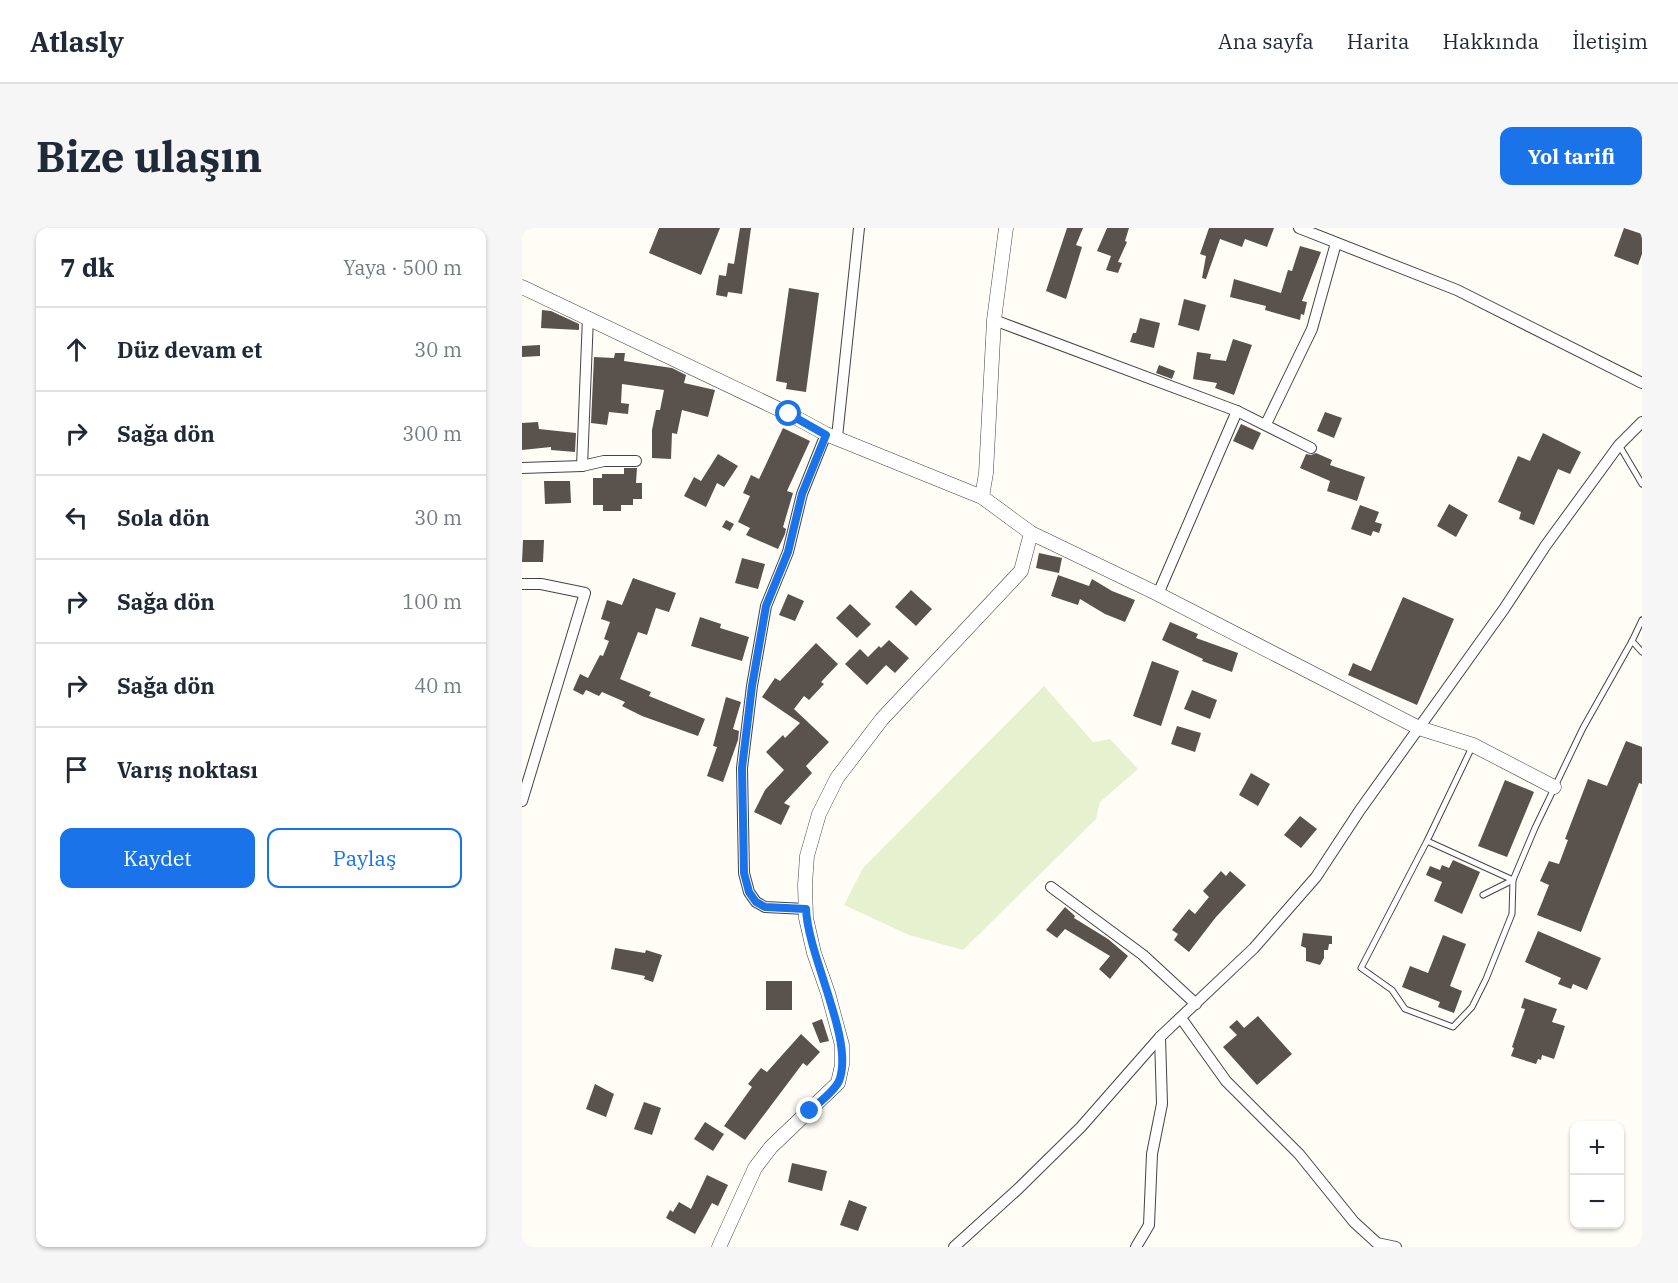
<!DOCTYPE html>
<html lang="tr">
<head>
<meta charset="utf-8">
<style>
	:root { --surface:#fff; --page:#f6f6f7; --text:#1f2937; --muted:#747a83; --line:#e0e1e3; --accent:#1a73e8 }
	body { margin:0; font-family:"IBM Plex Serif",serif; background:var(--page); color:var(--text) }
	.controls { position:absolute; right:18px; bottom:18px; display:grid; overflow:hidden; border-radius:12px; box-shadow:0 2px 4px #0004 }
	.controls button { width:54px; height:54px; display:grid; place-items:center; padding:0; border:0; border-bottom:2px solid var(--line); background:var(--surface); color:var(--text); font:30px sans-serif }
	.stop { position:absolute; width:18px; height:18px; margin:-14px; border:4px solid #1a73e8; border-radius:50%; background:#fff }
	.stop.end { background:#1a73e8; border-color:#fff; box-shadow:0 2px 6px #0008 }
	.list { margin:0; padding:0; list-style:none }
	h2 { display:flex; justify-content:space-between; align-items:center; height:78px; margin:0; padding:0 24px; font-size:26px }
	h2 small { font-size:20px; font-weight:400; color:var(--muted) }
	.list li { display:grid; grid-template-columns:39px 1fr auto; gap:18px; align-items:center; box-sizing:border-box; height:84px; padding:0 24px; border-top:2px solid var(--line) }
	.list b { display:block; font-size:22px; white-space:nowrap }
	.list em { font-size:20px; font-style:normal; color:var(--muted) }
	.actions { display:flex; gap:12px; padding:18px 24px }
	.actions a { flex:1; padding:14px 0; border:2px solid var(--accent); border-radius:12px; text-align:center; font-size:21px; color:var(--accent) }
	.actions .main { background:var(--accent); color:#fff }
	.icon { flex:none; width:33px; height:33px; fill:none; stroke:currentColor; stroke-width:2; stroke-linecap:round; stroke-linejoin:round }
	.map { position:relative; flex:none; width:1120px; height:1019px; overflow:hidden; border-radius:12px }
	header { display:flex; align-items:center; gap:36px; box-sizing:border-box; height:84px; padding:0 30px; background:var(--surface); border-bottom:2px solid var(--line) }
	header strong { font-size:28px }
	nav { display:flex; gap:33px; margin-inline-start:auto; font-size:21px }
	.intro { display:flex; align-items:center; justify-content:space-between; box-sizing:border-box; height:144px; padding:0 36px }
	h1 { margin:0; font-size:42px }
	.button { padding:15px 27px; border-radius:12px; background:var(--accent); color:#fff; font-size:21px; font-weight:700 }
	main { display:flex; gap:36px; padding:0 36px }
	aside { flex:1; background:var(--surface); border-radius:12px; box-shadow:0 2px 4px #0004 }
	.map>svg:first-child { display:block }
	.pitch { fill:#e6f2cf }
	.building { fill:#5a524d }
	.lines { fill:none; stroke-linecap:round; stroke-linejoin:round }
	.service-casing { stroke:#444; stroke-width:7 }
	.minor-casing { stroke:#444; stroke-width:12 }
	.tertiary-casing { stroke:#444; stroke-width:15 }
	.service { stroke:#fff; stroke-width:5 }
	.minor { stroke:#fff; stroke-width:10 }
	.tertiary { stroke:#fff; stroke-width:14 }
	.route { stroke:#1a73e8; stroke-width:8 }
</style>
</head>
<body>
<header>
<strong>Atlasly</strong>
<nav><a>Ana sayfa</a><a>Harita</a><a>Hakkında</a><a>İletişim</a></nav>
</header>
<div class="intro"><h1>Bize ulaşın</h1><a class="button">Yol tarifi</a></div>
<main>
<aside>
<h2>7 dk<small>Yaya · 500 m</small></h2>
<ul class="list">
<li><svg class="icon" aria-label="ahead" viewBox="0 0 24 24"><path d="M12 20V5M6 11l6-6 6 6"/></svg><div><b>Düz devam et</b></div><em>30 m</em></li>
<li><svg class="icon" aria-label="right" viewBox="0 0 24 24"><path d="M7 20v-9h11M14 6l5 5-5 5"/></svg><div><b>Sağa dön</b></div><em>300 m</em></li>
<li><svg class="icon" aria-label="left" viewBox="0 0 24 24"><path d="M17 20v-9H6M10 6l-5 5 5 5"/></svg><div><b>Sola dön</b></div><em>30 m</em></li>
<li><svg class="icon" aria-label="right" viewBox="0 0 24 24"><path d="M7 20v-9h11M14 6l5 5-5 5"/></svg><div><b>Sağa dön</b></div><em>100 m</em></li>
<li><svg class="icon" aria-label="right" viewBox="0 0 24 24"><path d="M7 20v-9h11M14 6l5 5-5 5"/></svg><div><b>Sağa dön</b></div><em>40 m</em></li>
<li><svg class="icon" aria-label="arrive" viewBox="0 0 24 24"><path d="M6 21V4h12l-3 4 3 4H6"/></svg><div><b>Varış noktası</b></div></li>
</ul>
<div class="actions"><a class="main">Kaydet</a><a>Paylaş</a></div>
</aside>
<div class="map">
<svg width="1120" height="1019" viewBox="0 0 1120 1019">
	<rect width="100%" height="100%" fill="#fffdf5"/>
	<!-- pitch -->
	<polygon class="pitch" points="522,458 571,514 588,511 616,541 578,574 574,591 441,722 387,707 322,677 341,640"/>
	<!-- building -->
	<g class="building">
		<polygon points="137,0 198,0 179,47 127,25"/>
		<polygon points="218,0 229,0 220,66 206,64 205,69 194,67 197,47 204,48 206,35 212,36"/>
		<polygon points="545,0 561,0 554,17 560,19 544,71 524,63"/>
		<polygon points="585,0 607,0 603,13 605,14 596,34 600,35 596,45 584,42 589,28 575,23"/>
		<polygon points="687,0 752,0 745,19 723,11 720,19 698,11 684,51 680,50 684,28 678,26"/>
		<polygon points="1102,0 1120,6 1120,26 1116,37 1092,28"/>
		<polygon points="778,18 799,24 780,73 785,74 782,87 779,86 778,92 743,82 744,78 708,69 712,51 759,65 766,42 770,43"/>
		<polygon points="267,60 297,65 284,164 264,161 265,155 254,153"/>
		<polygon points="662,71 684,77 677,103 656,97"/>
		<polygon points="20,82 29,83 57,96 57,102 19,100"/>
		<polygon points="618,90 638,95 632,120 608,114 611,105 614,105"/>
		<polygon points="711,111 730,117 712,167 693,160 695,155 671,151 675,124 689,126 688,131 704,133"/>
		<polygon points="18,117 18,128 0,129 0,118"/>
		<polygon points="93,125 103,125 102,133 150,140 164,147 162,155 193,162 186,189 160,182 155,206 150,205 149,231 130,230 130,202 134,182 138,182 142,162 100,156 99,175 107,176 106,186 87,184 85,197 69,195 72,129 92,130"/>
		<polygon points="637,137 653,143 650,151 634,145"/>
		<polygon points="803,184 820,190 812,210 795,203"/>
		<polygon points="16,194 17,201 54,205 53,224 29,222 29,219 0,222 0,195"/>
		<polygon points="719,196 739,205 731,222 711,213"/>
		<polygon points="261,200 288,213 265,263 271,265 261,299 264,301 263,306 256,321 224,307 228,300 216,294 228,268 221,265 229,247 237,251"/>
		<polygon points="1021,205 1059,224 1048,246 1036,241 1012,297 997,291 999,284 976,274 996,228 1008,233"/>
		<polygon points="794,225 810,232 808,237 843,249 835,273 805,263 808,253 778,240 784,226 789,227"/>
		<polygon points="196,226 216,238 202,259 195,255 184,279 162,268 172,249 179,253"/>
		<polygon points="102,240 115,240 114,255 120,255 120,271 111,271 111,277 99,277 99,283 81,283 81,277 71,277 71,250 80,250 80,246 102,246"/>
		<polygon points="22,253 48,253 49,275 23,276"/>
		<polygon points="927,276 946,287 934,309 915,298"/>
		<polygon points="838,277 857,284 853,294 860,296 857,305 851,303 849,308 829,301"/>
		<polygon points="204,292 212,296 208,303 200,299"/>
		<polygon points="1,312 22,312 21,334 0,334"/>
		<polygon points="517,325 540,330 537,345 514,340"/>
		<polygon points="220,330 243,336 236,361 213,355"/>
		<polygon points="536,347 567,358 570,351 590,363 613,372 603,394 583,386 558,371 556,377 529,368"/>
		<polygon points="111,350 154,365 147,384 134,380 125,407 116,404 98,451 129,464 127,468 183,491 176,508 120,488 100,478 103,474 80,464 77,468 64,462 61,467 51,462 58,446 66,450 78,427 81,428 87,413 82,411 88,394 79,391 85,372 100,377"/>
		<polygon points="389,362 410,381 394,398 373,379"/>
		<polygon points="266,366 282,373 273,393 257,387"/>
		<polygon points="881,369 932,391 895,477 826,447 831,435 849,443"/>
		<polygon points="328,376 349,396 335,410 314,390"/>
		<polygon points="178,389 199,396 198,400 227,409 220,433 169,418"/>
		<polygon points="648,394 676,406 674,410 716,425 710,444 680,433 681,431 640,412"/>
		<polygon points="367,412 387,430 373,445 364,437 345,457 323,436 338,421 346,429 357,418 359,420"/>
		<polygon points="294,415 316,436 299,454 302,456 287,472 282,468 272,481 307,514 284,538 290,545 262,575 268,578 259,597 232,584 243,562 262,542 244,524 261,507 263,510 278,495 240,469 253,450 258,453"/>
		<polygon points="630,433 657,443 639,498 611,488"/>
		<polygon points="670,462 695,472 688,491 662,481"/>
		<polygon points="204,469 219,474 211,501 217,503 216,512 201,554 185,548 195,519 191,518"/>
		<polygon points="655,498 679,505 673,524 649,516"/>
		<polygon points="1104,513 1120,519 1120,556 1117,555 1059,704 1015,687 1027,657 1018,653 1027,633 1037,636 1046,612 1043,611 1066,551 1085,558"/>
		<polygon points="729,545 748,556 736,578 717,567"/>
		<polygon points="983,552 1012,564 985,629 956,618"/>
		<polygon points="778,588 795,601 779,620 762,607"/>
		<polygon points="931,632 958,644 940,686 912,673 920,654 904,647 908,638 918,642 920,637 927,640"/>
		<polygon points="699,643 704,648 708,643 724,657 694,689 667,724 652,712 656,706 650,702 667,681 673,686 687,669 681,663"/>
		<polygon points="543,679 553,688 552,690 586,711 606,728 588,751 577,741 588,728 543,701 535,710 524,702"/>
		<polygon points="1016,703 1079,730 1065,762 1051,756 1049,761 1036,756 1039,750 1003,734"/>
		<polygon points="781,705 810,708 810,716 807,716 806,722 802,722 802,730 798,737 784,733 784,720 779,718"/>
		<polygon points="921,707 944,716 928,758 940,763 932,785 916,779 918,774 880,759 888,738 906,745"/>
		<polygon points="93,720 123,725 124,722 140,727 131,754 122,751 123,748 89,741"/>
		<rect x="244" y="753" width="26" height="29"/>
		<polygon points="1002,770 1035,781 1030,794 1043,798 1032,831 1020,827 1019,832 1016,831 1014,836 989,828 992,820 990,819 1003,781 999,780"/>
		<polygon points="736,788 770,826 735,857 701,819 715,807 707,799 715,792 722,800"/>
		<polygon points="300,791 307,813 298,815 290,795"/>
		<polygon points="279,806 298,824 285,838 281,835 223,912 202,898 230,859 226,856 239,840 245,844"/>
		<polygon points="73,856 92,866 84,889 64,881"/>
		<polygon points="122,874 139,880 130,907 112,901"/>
		<polygon points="183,894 202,906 191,923 172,911"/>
		<polygon points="270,935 305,943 300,963 266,954"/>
		<polygon points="185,947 206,957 196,978 190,975 173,1006 144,990 148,982 151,984 157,974 169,981"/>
		<polygon points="327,972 345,979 336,1003 318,997"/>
	</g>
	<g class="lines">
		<!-- service casing -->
		<g class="service-casing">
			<g id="service">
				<polyline points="1097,217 1120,256"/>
				<polyline points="1110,413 1120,424"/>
				<polyline points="905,613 991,652 990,686 964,751 950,779 931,799 883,781 870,762 839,740 905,613 951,517"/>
				<polyline points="961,667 991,652 1013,600 1061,500 1110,413 1120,392"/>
			</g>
		</g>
		<!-- minor casing -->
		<g class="minor-casing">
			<g id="minor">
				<polyline points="777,0 935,62 1120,155"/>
				<polyline points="472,92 715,183 789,220"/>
				<polyline points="744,196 790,101 814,15"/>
				<polyline points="315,209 337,0"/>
				<polyline points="60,238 66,89"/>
				<polyline points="0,240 60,238 82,233 114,233"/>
				<polyline points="0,356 19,356 63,365 0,573"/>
				<polyline points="636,366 715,183"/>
				<polyline points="529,659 621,727 674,776"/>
				<polyline points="284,681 243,679 234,674 227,664 222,645 220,540 230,458 244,378 266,324 280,266 304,206"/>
				<polyline points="659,790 704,853 777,926 832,994 855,1015 874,1019"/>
				<polyline points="432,1019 496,961 559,899 638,809 732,720 794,649 838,582 982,381 1024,317 1097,217 1120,194"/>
				<polyline points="614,1019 627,997 630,926 640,876 638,809"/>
			</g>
		</g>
		<!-- tertiary casing -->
		<g class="tertiary-casing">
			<g id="tertiary">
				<polyline points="0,59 267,186 304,206 460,269 509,305 636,366 897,500 951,517 1032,559"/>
				<polyline points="460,269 464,245 472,92 484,0"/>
				<polyline points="197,1019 233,940 249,919 316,855 320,837 320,817 306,765 292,725 284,690 283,657 285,628 297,586 315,550 360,491 499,343 509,305"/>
			</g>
		</g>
		<!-- service -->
		<use href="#service" class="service"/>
		<!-- minor -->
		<use href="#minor" class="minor"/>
		<!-- tertiary -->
		<use href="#tertiary" class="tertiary"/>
	</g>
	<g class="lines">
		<!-- route -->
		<path class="route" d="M267,186L304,207L280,266L266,324L244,378L230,458L220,540L222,645L227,664L234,674L243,679L284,681C286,729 333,813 317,853C312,864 296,875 288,883"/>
	</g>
</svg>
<div class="controls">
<button>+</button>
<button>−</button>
</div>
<div class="stop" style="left:267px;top:186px"></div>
<div class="stop end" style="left:288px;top:883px"></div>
</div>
</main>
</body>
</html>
